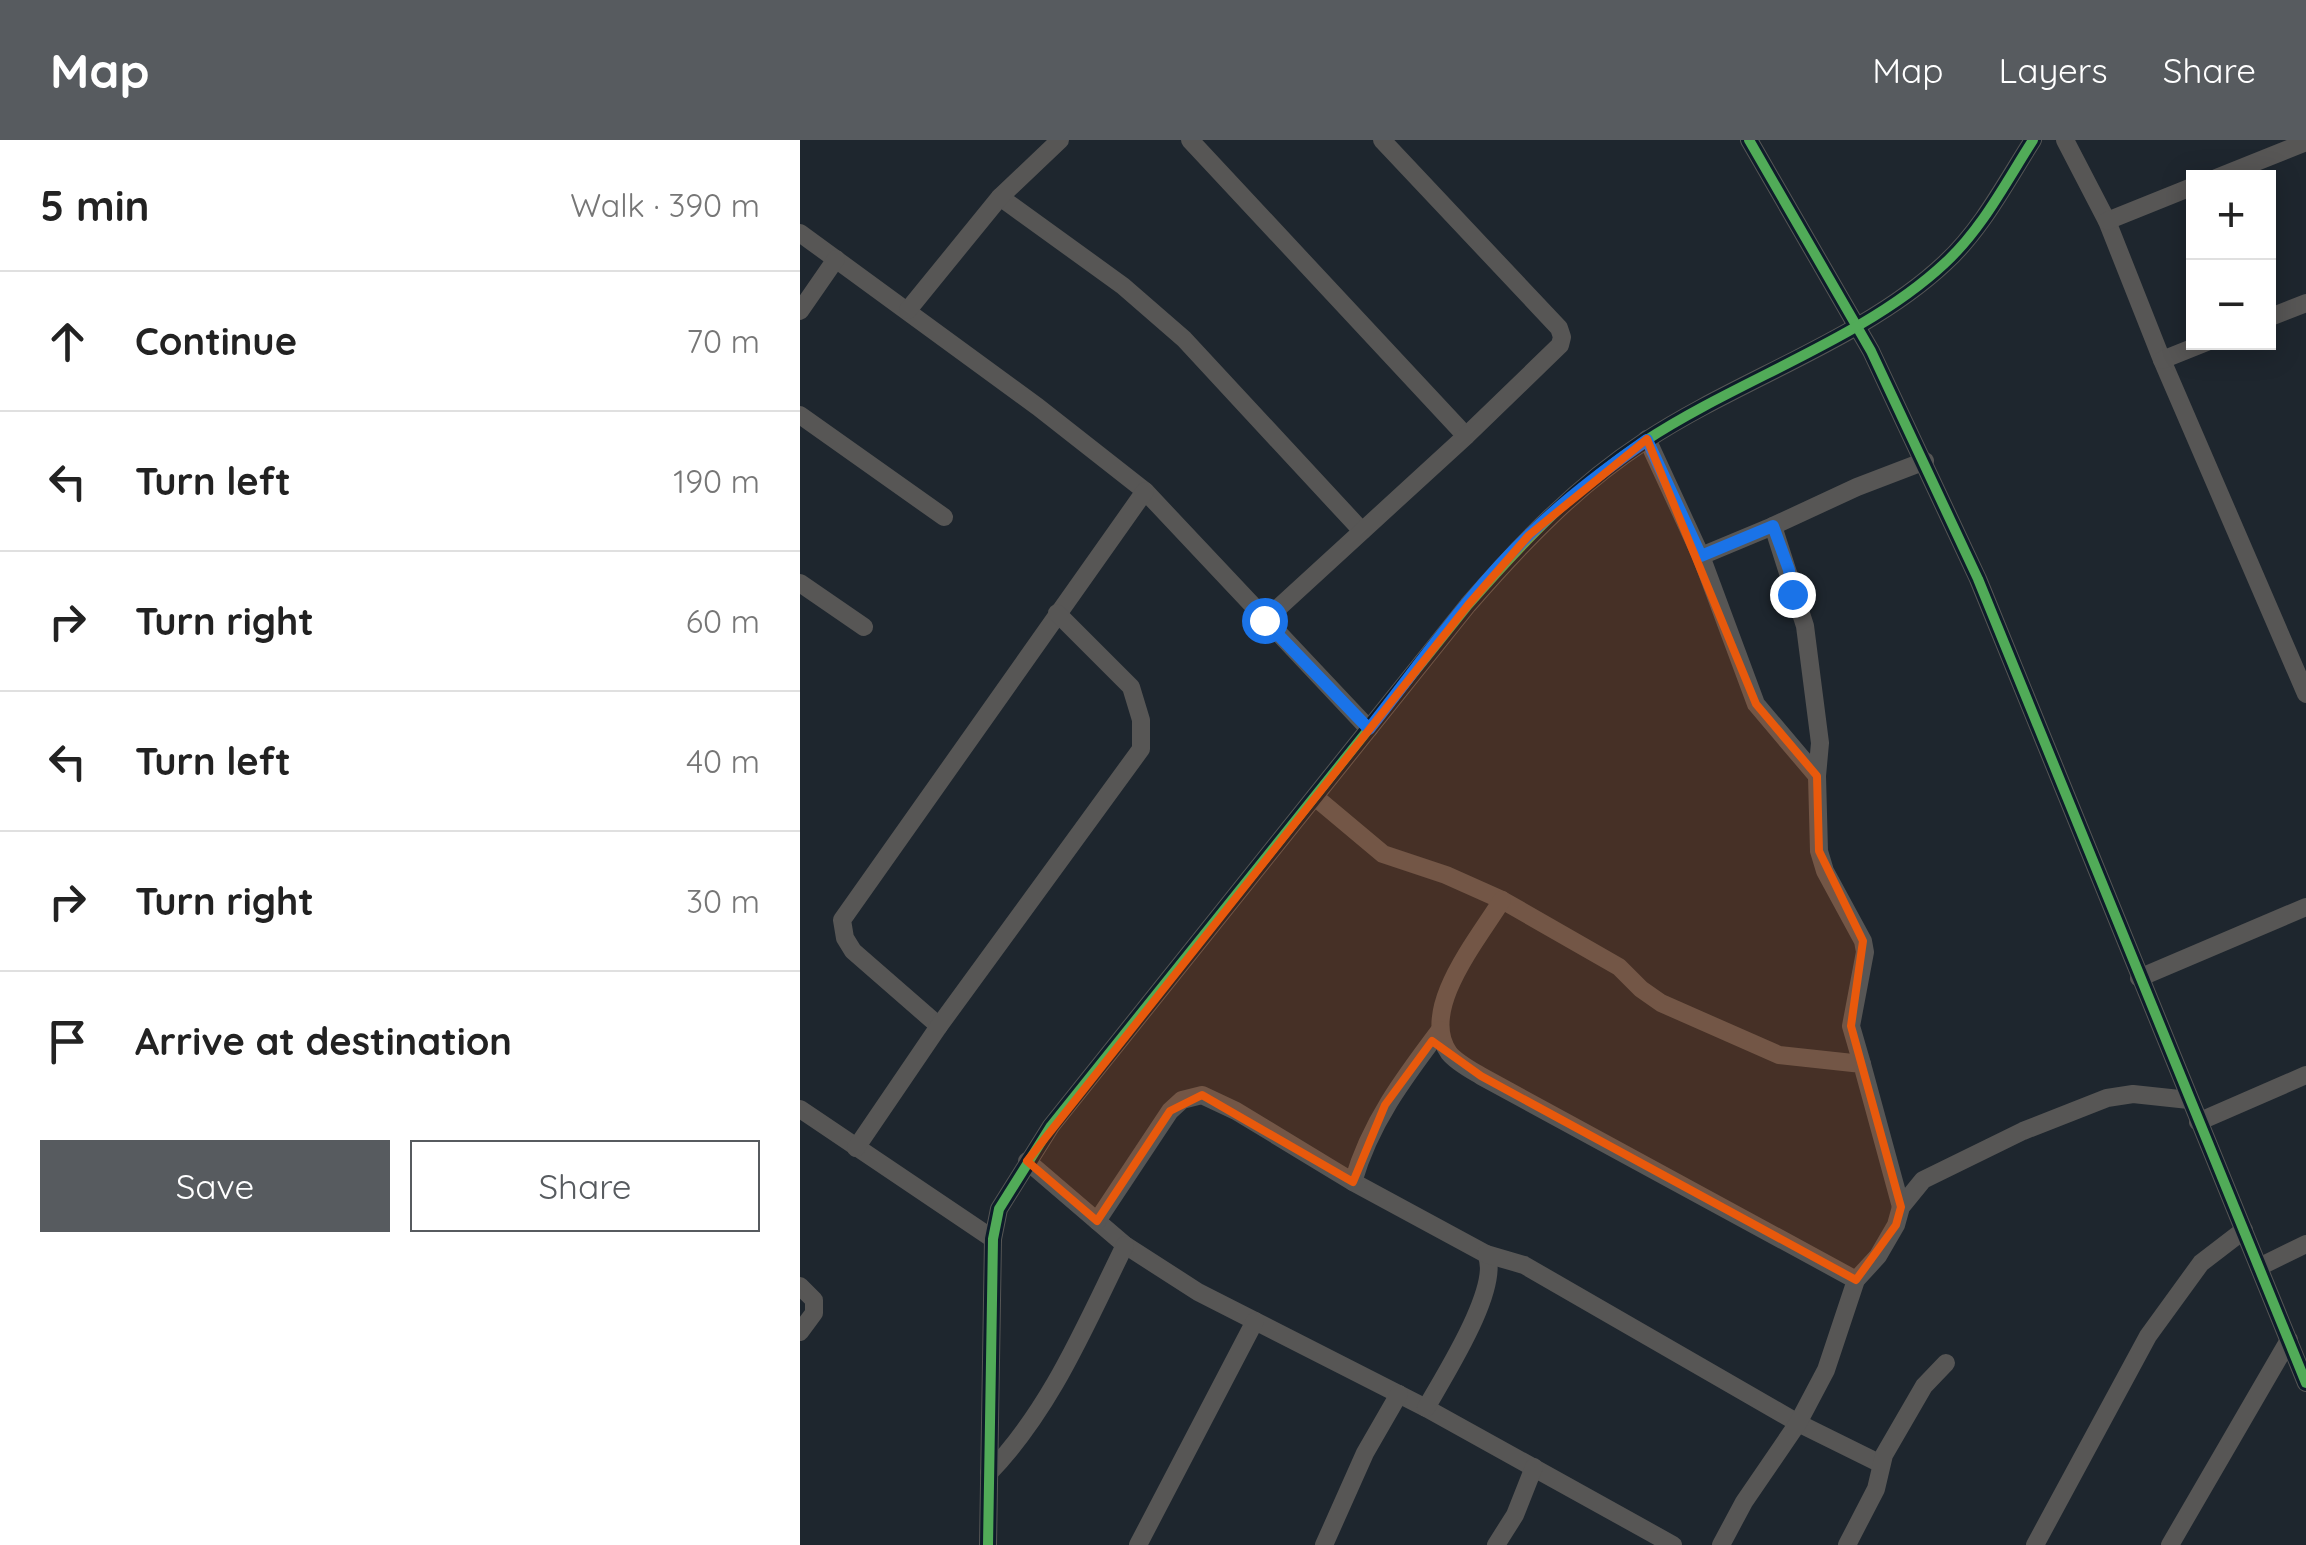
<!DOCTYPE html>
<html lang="en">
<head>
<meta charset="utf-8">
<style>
	:root { --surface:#fff; --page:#f6f6f6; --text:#222; --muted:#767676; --line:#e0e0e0; --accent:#575b5f }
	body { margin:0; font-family:Quicksand,sans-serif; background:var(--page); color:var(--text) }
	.controls { position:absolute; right:30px; top:30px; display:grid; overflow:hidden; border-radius:0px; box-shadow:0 5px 25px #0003 }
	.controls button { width:90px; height:90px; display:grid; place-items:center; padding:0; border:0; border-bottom:2px solid var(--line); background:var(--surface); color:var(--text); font:50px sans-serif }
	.stop { position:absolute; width:30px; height:30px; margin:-22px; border:8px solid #1a73e8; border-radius:50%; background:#fff }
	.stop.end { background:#1a73e8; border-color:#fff; box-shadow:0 2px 10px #0008 }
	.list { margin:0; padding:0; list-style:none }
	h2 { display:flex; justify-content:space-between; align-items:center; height:130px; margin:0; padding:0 40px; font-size:42px }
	h2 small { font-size:32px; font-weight:400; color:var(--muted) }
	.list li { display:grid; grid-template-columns:65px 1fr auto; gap:30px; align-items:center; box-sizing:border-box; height:140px; padding:0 40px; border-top:2px solid var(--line) }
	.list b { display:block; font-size:38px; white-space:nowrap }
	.list em { font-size:32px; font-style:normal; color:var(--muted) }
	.actions { display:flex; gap:20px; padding:30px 40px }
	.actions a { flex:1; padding:22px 0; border:2px solid var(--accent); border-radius:0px; text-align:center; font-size:35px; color:var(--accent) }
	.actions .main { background:var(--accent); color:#fff }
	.icon { flex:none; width:55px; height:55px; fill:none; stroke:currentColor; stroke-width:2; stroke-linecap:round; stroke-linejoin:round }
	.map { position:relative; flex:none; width:1506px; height:1405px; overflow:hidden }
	header { display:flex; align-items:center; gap:60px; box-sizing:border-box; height:140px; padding:0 50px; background:var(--accent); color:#fff }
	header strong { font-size:48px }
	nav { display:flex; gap:55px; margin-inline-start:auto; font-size:35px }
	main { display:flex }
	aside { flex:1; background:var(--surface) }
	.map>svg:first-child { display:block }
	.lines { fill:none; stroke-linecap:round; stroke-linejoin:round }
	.minor { stroke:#575655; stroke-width:18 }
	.cycleway-casing { stroke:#0e1c2a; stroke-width:16 }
	.cycleway { stroke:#51ab58; stroke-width:10 }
	.route { stroke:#1a73e8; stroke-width:12 }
	.marked { fill:#e8590c; fill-opacity:0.2; stroke:#e8590c; stroke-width:8; stroke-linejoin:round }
</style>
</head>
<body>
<header>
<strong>Map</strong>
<nav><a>Map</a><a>Layers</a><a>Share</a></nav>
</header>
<main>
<aside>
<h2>5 min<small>Walk · 390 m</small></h2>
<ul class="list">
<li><svg class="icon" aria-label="ahead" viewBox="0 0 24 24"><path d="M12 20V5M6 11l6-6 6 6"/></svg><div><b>Continue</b></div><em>70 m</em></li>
<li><svg class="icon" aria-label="left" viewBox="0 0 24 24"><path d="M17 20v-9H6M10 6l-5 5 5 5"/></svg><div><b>Turn left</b></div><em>190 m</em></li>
<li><svg class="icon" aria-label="right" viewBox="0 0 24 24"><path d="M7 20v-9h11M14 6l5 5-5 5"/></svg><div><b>Turn right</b></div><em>60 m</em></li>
<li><svg class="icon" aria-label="left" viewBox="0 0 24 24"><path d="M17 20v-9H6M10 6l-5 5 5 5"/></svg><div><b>Turn left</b></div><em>40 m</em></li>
<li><svg class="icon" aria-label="right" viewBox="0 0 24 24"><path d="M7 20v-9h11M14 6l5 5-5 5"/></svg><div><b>Turn right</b></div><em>30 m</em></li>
<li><svg class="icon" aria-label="arrive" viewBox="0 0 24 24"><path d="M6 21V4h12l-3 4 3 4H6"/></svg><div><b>Arrive at destination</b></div></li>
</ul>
<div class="actions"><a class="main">Save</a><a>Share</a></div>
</aside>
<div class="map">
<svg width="1506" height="1405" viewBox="0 0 1506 1405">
	<rect width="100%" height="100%" fill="#1e262e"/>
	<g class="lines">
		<!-- minor -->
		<g class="minor">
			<polyline points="390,0 666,296"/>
			<polyline points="949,0 1071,211 1178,439 1506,1243"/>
			<polyline points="1265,0 1307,81 1362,220 1506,554"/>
			<polyline points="1416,38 1506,2"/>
			<polyline points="200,57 323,146 384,199 562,391"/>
			<polyline points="1307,81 1394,46"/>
			<polyline points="0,93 238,267 345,351 569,589"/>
			<polyline points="108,170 200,57 260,0"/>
			<polyline points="0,171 36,119"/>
			<polyline points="1468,178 1506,163"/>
			<polyline points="1362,220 1407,202"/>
			<polyline points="0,275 144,377"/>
			<polyline points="847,299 901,416"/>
			<polyline points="973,386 901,416 956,564 1017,636"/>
			<polyline points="0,443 64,487"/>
			<polyline points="464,481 666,296 760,205 762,197 759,188 582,0"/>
			<polyline points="515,657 583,714 646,735 702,760 819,827 841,849 861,863 979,915 1062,924 1101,1067"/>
			<path d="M702,760C679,798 618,870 649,913C656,922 671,930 681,936L1056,1140"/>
			<polyline points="1339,838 1506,767"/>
			<polyline points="139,886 53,811 45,798 42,780 345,351"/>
			<polyline points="1062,924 1051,886 1065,812 1063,801 1025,731 1019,711 1017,636 1020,603 1005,486 973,386 1057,347 1125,321"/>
			<polyline points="0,969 193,1099"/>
			<polyline points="1398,982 1506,935"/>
			<polyline points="56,1008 139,886 341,609 341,580 331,547 257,473"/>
			<polyline points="227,1021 325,1105 398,1152 626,1268 873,1405"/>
			<path d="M553,1042C570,983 603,939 640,890"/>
			<path d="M297,1081L370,971L382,960L402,955L436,971L553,1042L686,1114C702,1146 644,1236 626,1268"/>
			<polyline points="686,1114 724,1125 998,1283 1081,1324"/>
			<polyline points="1459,1127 1506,1104"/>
			<polyline points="0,1146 14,1160 14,1173 0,1192"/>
			<path d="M189,1333C251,1269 286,1184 325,1105"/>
			<path d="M188,1405L193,1099L199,1069L251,986L668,465C722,403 776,346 845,301C939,239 1064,199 1145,123C1182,89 1206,42 1233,0"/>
			<polyline points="338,1405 455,1181"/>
			<polyline points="524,1405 565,1313 599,1254"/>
			<polyline points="696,1405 715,1375 734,1327"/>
			<polyline points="921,1405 944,1362 998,1283 1026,1230 1056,1140 1078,1116 1096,1085 1101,1067 1123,1040 1223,991 1307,958 1333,954 1389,960"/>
			<polyline points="1047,1405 1076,1349 1084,1315 1124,1246 1146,1223"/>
			<polyline points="1235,1405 1348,1196 1401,1123 1444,1090"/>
			<polyline points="1370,1405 1489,1200"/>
		</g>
		<!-- cycleway casing -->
		<g class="cycleway-casing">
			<g id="cycleway">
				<polyline points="949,0 1071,211 1178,439 1506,1243"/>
				<path d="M188,1405L193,1099L199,1069L251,986L668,465C722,403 776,346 845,301C939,239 1064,199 1145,123C1182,89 1206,42 1233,0"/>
			</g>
		</g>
		<!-- cycleway -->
		<use href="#cycleway" class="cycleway"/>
	</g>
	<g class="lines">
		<!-- route -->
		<path class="route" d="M464,480L569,589C621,523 671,450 732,392C768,357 807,328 847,300L901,416L973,386L989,430L992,454"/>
	</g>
	<!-- marked area -->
	<path class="marked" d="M847,299L956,564L1017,636L1019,711L1063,801L1051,886L1101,1067L1096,1085L1056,1140L681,936L632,901L585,965L553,1042L402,955L370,971L297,1081L227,1021L668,465L729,395Z"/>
</svg>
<div class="controls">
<button>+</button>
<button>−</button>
</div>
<div class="stop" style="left:464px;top:480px"></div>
<div class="stop end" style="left:992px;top:454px"></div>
</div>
</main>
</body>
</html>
